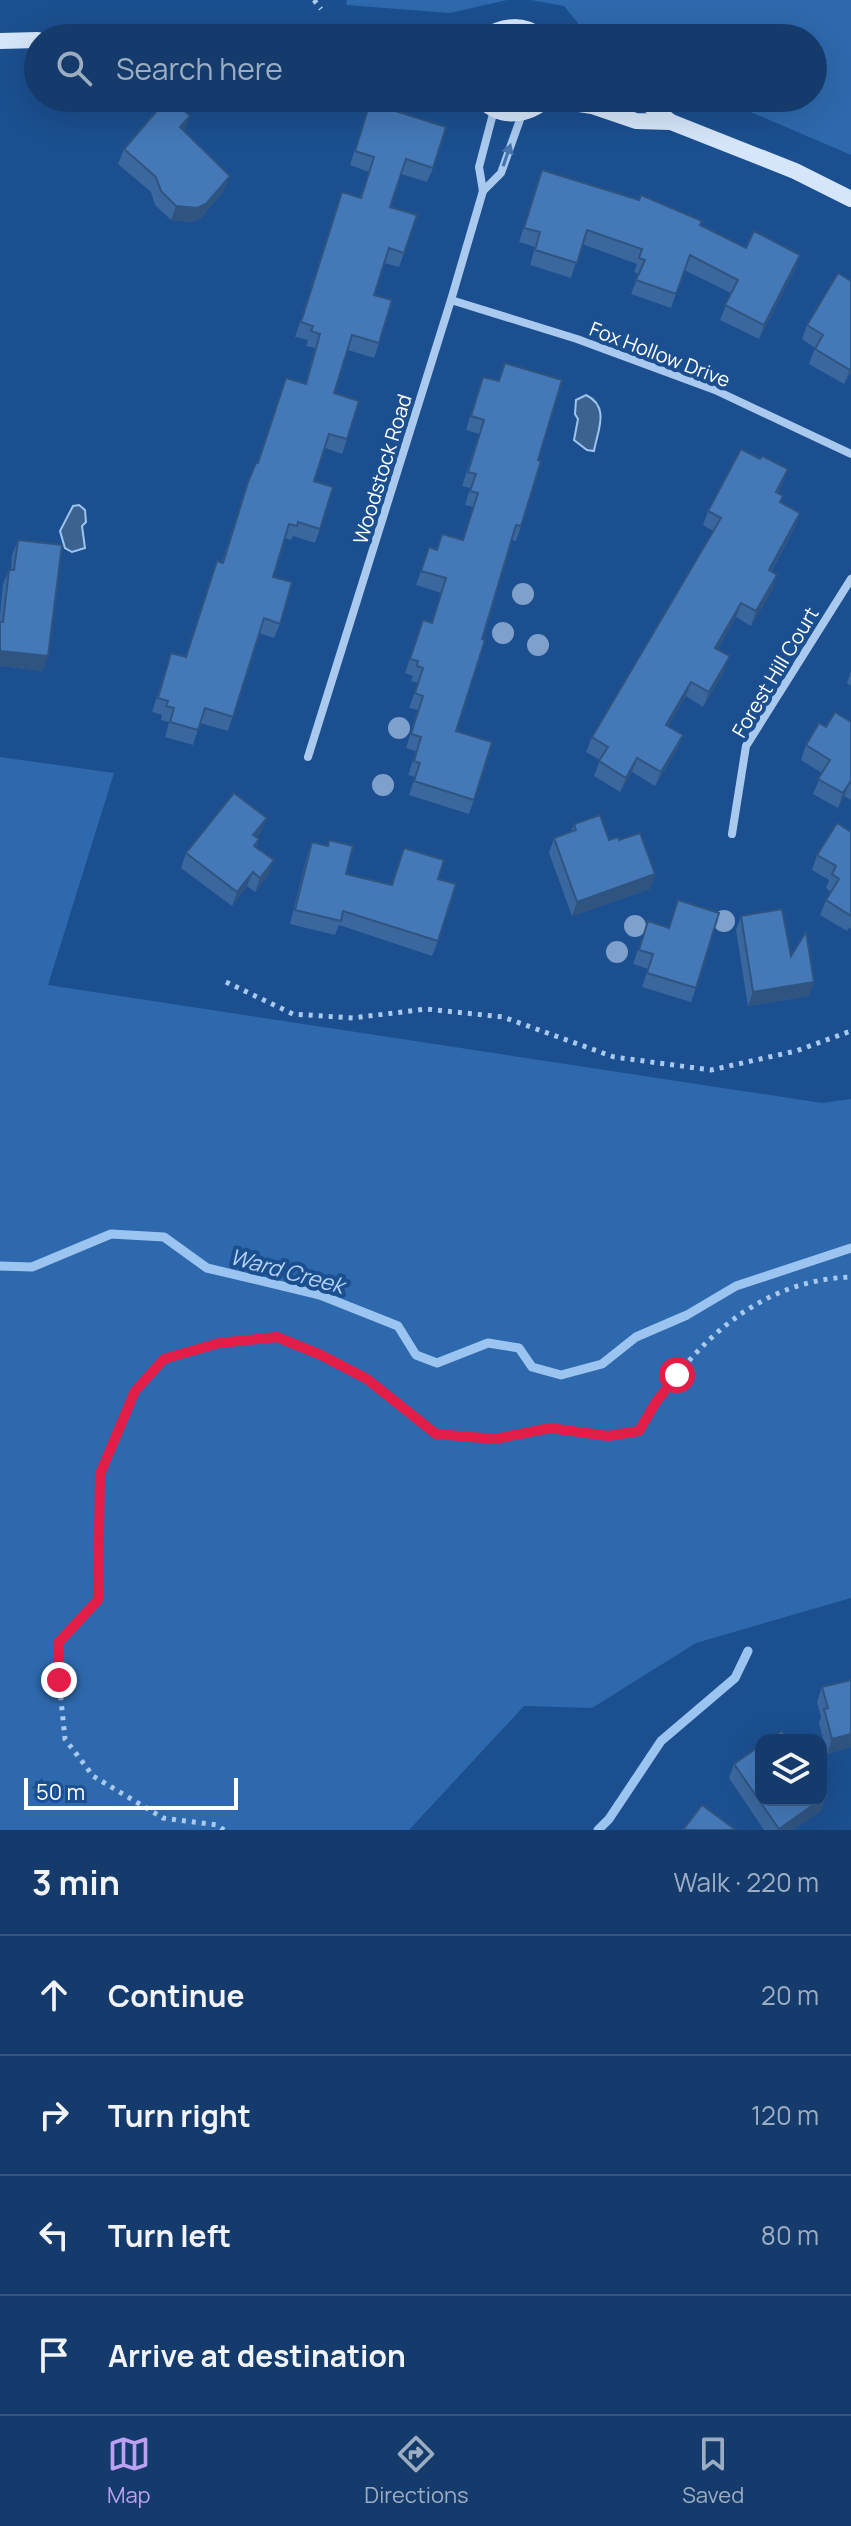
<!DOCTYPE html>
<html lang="en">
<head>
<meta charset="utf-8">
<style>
	:root { --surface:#143b6b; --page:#214673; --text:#f1f3f6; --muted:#9dadc1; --line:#33557e; --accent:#bca0f2 }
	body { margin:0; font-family:Manrope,sans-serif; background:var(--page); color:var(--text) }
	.controls { position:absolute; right:24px; bottom:24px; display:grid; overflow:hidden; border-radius:16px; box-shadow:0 8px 32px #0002 }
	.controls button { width:72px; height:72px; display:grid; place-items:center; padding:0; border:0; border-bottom:2px solid var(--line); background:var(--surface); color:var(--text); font:40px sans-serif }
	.scale { position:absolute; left:24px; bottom:20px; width:214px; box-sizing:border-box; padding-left:8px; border:4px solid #fff; border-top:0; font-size:22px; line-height:28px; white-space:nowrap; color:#fff; -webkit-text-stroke:6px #1b4f8f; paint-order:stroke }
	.stop { position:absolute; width:24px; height:24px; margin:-18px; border:6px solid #e11d48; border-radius:50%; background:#fff }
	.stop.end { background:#e11d48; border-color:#fff; box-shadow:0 2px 8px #0008 }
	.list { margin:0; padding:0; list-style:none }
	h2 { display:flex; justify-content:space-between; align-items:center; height:104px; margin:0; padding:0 32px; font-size:34px }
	h2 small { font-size:26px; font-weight:400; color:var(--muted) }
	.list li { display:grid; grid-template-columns:52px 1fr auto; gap:24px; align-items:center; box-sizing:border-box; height:120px; padding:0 32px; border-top:2px solid var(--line) }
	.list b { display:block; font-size:30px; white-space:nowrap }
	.list em { font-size:26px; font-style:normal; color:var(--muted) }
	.icon { flex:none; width:44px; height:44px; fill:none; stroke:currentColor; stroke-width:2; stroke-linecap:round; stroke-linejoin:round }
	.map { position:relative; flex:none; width:851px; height:1830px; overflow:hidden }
	.search { position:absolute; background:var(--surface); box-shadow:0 8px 32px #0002; left:24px; right:24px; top:24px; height:88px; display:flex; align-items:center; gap:20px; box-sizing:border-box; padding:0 28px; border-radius:44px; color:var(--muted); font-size:30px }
	.sheet { height:584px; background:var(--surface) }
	nav { display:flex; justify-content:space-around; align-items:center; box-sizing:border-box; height:112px; border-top:2px solid var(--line); background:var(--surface); font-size:22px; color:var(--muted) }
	nav a { display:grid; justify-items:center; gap:4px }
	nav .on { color:var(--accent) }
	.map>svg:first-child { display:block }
	.green { fill:#2e69ad }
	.water { fill:#3c6290; stroke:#9cc4f0; stroke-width:2 }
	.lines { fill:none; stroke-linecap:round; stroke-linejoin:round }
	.stream { stroke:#9cc4f0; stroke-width:9 }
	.path { stroke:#a9c9ee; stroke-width:5; stroke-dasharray:4 6; stroke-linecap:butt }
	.street { stroke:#a9c9ee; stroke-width:8 }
	.secondary { stroke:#d6e6fa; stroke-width:16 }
	.tree { fill:#7ea0ca }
	.wall { fill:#3a679d }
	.shaded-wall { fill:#305480 }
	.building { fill:#4478b7; stroke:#305480; stroke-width:2 }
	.oneway { fill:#4674ac }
	.route { stroke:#e11d48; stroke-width:10 }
	.labels { text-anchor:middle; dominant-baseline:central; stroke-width:8; stroke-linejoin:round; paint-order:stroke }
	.street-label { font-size:20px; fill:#fff; stroke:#1b4f8f }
	.water-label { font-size:22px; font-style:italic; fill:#b5d3f5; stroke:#1b4f8f }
</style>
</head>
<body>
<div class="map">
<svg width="851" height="1830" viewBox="0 0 851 1830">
	<rect width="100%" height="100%" fill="#1b4f8f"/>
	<!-- green -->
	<g class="green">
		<polygon points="347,0 507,0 450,13 346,5"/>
		<polygon points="531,0 851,0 851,155 718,98 813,98 813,38 590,38 564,6"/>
		<polygon points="0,757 114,773 48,985 822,1103 851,1099 851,1598 696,1643 592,1708 524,1706 409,1830 0,1830"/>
	</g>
	<!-- water -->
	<g class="water">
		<path d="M586,395C611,407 597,432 594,451L587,450L574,440L578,419L575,414L576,400Z"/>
		<polygon points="79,505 85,510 86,522 82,526 85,548 72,552 65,548 60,531 73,506"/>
	</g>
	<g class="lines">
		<!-- stream -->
		<g class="stream">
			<polyline points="0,1266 32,1267 111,1234 164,1237 207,1268 320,1295 398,1326 416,1355 437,1363 488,1343 519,1348 532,1367 561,1375 602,1364 636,1337 687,1315 736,1286 851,1248"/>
			<polyline points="598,1830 609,1819 661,1741 735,1678 748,1651"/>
		</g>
		<!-- path -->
		<g class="path">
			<polyline points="314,0 321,9"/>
			<polyline points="226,982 293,1014 353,1018 426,1009 503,1017 614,1057 711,1070 796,1051 851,1031"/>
			<path d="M224,1830L217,1825L163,1818L93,1776L65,1739L59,1680V1642L98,1600L100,1474L135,1391L164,1359L219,1343L277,1337L321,1355L367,1379L436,1434L495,1439L550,1428L608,1436L639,1431C685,1352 753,1280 851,1277"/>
		</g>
		<!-- street -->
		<g class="street">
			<polyline points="483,191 501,173 522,114"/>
			<polyline points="451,300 577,339 715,390 851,454"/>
			<polyline points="308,757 451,300 483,191 479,167 494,110"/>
			<polyline points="732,834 746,746 851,579"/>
		</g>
		<!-- secondary -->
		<g class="secondary">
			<polyline points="93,38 227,38"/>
			<path d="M484,38C503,24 524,23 543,38"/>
			<polyline points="0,41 38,40"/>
			<path d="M480,98C500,120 528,117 548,98"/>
			<polyline points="635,98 644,101 671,122 795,171 851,199"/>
			<polyline points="547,99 592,106 636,121 671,122"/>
		</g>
	</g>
	<!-- trees -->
	<g class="tree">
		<circle cx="523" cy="594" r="11"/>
		<circle cx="503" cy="633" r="11"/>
		<circle cx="538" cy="645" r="11"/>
		<circle cx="399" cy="728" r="11"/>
		<circle cx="383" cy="785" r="11"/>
		<circle cx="724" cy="921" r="11"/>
		<circle cx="635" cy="926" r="11"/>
		<circle cx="617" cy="952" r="11"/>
	</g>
	<!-- wall -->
	<g class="wall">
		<polygon points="365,118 433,168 427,182 401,174 390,207 404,253 399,267 384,263 374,295 379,343 374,358 348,350 334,393 347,439 342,454 325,448 314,481 320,529 315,543 293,536 291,540 284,538 273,577 280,624 274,638 259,633 228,731 200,723 193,745 165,737 169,722 161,720 162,715 152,712 171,653 185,657 222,562 248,482 305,384 315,348 306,346 308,340 295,337 342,192 360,197 369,172 350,165"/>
		<polygon points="185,130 184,131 224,190 201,218 192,222 171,220 155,205 151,192 118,164 124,149"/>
		<polygon points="542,170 700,225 746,248 800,255 795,269 759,339 720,320 731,293 684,270 671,308 631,294 639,274 634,272 637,264 582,244 571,278 530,265 535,247 519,242"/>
		<polygon points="851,281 851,373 844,384 809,364 815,348 802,339 807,325"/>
		<polygon points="505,363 538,460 521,526 516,541 512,540 456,731 474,800 469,814 409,795 415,777 408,775 416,751 406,748 418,710 409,708 418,683 411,681 413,676 405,673 423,620 432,623 441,593 416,585 429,547 436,549 442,534 462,540 473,507 465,505 470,488 462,486 479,434 466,430 478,391 483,377 498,381"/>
		<polygon points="783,484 778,493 781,502 795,527 771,572 777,575 772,590 751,626 736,617 718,649 724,671 703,707 686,696 668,726 683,735 677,749 655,786 632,772 620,792 594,776 600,760 586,752 592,737 713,531 703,525 708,511"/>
		<polygon points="18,540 43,671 0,666 0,615 3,584 9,570 11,570 12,555"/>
		<polygon points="851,671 851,686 847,683"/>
		<polygon points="851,722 851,800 844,796 838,808 813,794 822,773 801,760 806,745 826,727"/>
		<polygon points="574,824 609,840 619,840 650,889 572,916 549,853 554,838 571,832"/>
		<polygon points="261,832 257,837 259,839 256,847 268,875 255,892 247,886 232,906 181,868 186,853"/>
		<polygon points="851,832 851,929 849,927 847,931 820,915 826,900 831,892 826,888 829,880 812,870 817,855"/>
		<polygon points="312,842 346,874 392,885 404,848 438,879 438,941 432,956 339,925 335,935 290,924 307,856"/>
		<polygon points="678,900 696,988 691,1002 642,987 648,969 633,964 648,921 669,928"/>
		<polygon points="741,916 791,956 814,982 809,996 748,1006 736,930"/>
		<polygon points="822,1687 851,1747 827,1754 819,1723 821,1717 817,1702"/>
		<polygon points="734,1764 822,1810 793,1830 764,1830 729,1778"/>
	</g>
	<!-- shaded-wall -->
	<g class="shaded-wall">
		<polygon points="190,116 185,130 175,142 180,127"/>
		<polygon points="230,176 224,190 201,218 192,222 171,220 176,206"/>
		<polygon points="800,255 795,269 759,339 764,325"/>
		<polygon points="851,368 851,373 844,384 850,370"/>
		<polygon points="788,469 783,484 771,507 776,492"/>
		<polygon points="800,513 795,527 763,585 769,570"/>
		<polygon points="777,575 772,590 751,626 756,611"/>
		<polygon points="741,603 736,617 710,663 715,648"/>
		<polygon points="0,651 48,656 43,671 0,666"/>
		<polygon points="730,656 724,671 703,707 709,692"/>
		<polygon points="691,682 686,696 661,739 666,725"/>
		<polygon points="683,735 677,749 655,786 661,772"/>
		<polygon points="637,758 632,772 620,792 626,778"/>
		<polygon points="850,782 844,796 838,808 843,793"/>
		<polygon points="267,818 261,832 248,849 253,835"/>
		<polygon points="274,860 268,875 255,892 260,878"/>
		<polygon points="253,872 247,886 232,906 237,892"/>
		<polygon points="655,874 650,889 572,916 577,902"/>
		<polygon points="814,982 809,996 748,1006 753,992"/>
		<polygon points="851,1734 851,1747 827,1754 832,1739"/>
		<polygon points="827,1795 822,1810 793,1830 779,1830"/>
	</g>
	<!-- building -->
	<g class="building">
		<polygon points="168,98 170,98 190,116 180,127 230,176 206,204 197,208 176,206 161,191 156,177 124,149"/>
		<polygon points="370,103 446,127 433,168 406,159 390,207 417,215 404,253 389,248 374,295 392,300 379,343 352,335 334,393 359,401 347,439 329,434 314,481 333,487 320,529 298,522 297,526 289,524 273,577 292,582 280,624 264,618 233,717 205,708 198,730 170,722 174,708 166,706 168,701 158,698 171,653 186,657 217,561 223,563 248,482 256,463 258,463 286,378 306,384 320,334 311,331 313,326 301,322 342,192 361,198 374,157 355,151"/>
		<polygon points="542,170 639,200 641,195 702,221 700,225 746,248 754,231 800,255 764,325 725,305 738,280 690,255 676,294 636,280 645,260 639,258 642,249 587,230 577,263 535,250 540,232 524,228"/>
		<polygon points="838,273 851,281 851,368 850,370 815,349 823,335 807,325"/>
		<polygon points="505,363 562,380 538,460 541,461 521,526 516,525 482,639 485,640 456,731 492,742 474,800 414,781 420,763 414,761 421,737 411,734 423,696 415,693 423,668 417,666 418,661 410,659 423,620 432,623 446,578 421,571 429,547 437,550 442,534 463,540 478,493 470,491 476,474 468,472 484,420 471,416 483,377 499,381"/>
		<polygon points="741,449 760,459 762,456 788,469 776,492 783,496 780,502 800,513 769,570 777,575 756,611 741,603 715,648 730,656 709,692 691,682 666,725 683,735 661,772 637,758 626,778 599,761 608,747 592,737 721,518 708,511"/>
		<polygon points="18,540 62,545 48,656 0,651 0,622 3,622 9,570 14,570"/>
		<polygon points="835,712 851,722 851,783 850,782 843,793 818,779 830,760 806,745 819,723 826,727"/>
		<polygon points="234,793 267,818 253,835 259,839 254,846 274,860 260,878 253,872 237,892 186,853"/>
		<polygon points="600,815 609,840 618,837 619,840 640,833 655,874 577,902 554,838 576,830 574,824"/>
		<polygon points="837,823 851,832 851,916 826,900 839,879 832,874 836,866 817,855"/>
		<polygon points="329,840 353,846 346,874 392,885 404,848 444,860 438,879 456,884 438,941 343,911 341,921 295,910 312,842 328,846"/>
		<polygon points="678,900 719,913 696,988 647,973 653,954 639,950 648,921 669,928"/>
		<polygon points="782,909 791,956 806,932 814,982 753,992 741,916"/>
		<polygon points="851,1680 851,1734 832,1739 824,1709 828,1708 822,1687"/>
		<polygon points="782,1731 788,1740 769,1740"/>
		<polygon points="761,1745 761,1800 820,1800 779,1829 734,1764"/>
		<polygon points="821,1786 827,1795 821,1800"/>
		<polygon points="702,1805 736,1830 683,1830"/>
	</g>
	<!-- one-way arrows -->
	<defs><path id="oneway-solid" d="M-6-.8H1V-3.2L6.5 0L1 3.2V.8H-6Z" transform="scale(2)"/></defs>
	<use class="oneway" href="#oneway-solid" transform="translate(507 155) rotate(-71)"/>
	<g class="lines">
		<!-- route -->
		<polyline class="route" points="59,1680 59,1642 98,1600 100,1474 135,1391 164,1359 219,1343 277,1337 321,1355 367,1379 436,1434 495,1439 550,1428 608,1436 639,1431 656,1402 677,1375"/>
	</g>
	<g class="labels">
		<!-- street labels -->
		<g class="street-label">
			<text transform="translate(660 354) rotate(21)">Fox Hollow Drive</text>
			<text transform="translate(382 469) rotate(-73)">Woodstock Road</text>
			<text transform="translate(775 672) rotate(-59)">Forest Hill Court</text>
		</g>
		<!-- water labels -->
		<g class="water-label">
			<text transform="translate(287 1271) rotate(15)">Ward Creek</text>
		</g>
	</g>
</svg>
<div class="controls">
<button><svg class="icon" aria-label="layers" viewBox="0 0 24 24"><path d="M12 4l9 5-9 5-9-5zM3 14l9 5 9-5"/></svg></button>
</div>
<div class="scale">50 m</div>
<div class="stop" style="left:677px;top:1375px"></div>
<div class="stop end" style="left:59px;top:1680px"></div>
<div class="search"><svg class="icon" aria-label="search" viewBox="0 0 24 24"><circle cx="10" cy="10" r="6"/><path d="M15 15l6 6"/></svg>Search here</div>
</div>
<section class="sheet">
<h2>3 min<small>Walk · 220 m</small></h2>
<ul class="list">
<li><svg class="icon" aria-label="ahead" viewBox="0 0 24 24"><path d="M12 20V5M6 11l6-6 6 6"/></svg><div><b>Continue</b></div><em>20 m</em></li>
<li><svg class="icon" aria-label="right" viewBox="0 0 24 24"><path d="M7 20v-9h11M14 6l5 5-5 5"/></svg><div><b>Turn right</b></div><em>120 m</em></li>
<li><svg class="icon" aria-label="left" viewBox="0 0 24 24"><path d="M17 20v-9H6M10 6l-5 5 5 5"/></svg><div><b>Turn left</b></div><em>80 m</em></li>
<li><svg class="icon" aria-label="arrive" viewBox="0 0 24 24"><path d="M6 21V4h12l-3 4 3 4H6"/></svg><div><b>Arrive at destination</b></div></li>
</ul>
</section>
<nav>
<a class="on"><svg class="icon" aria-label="map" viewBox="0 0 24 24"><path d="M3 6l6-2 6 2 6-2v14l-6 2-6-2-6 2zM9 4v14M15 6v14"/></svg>Map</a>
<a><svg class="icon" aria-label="directions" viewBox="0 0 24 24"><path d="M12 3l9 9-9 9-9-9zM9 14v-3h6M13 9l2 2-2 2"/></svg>Directions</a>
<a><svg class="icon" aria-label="saved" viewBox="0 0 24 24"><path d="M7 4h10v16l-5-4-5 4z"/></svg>Saved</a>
</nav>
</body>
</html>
